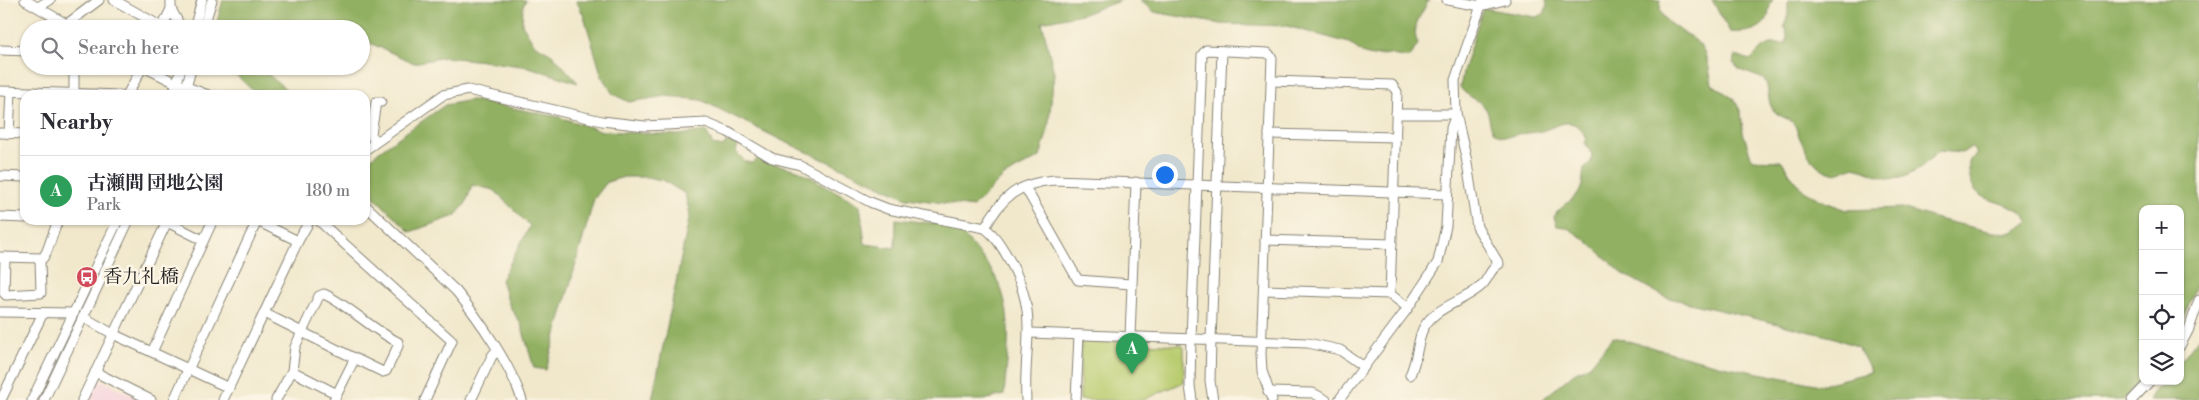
<!DOCTYPE html>
<html lang="en">
<head>
<meta charset="utf-8">
<style>
	:root { --surface:#fff; --page:#f7f7f7; --text:#2b2b33; --muted:#7c7c81; --line:#e1e1e2; --accent:#db2777 }
	body { margin:0; font-family:"Libre Bodoni","Noto Serif JP",serif; background:var(--page); color:var(--text) }
	.controls { position:absolute; right:15px; bottom:15px; display:grid; overflow:hidden; border-radius:10px; box-shadow:0 1px 4px #0004 }
	.controls button { width:45px; height:45px; display:grid; place-items:center; padding:0; border:0; border-bottom:1px solid var(--line); background:var(--surface); color:var(--text); font:25px sans-serif }
	.you { position:absolute; left:1164px; top:174px; width:18px; height:18px; margin:-12px; border:4px solid #fff; border-radius:50%; background:#1a73e8; box-shadow:0 0 0 8px #1a73e833 }
	.badge { display:grid; place-items:center; width:32px; height:32px; border-radius:50%; background:var(--accent); color:#fff; font-size:16px; font-weight:700 }
	.pin { position:absolute; translate:-50% -41px; filter:drop-shadow(0 1px 2px #0008) }
	.pin::after { content:''; position:absolute; top:26px; width:18px; height:15px; background:inherit; clip-path:polygon(0 0,100% 0,50% 100%) }
	.list { margin:0; padding:0; list-style:none }
	h2 { display:flex; justify-content:space-between; align-items:center; height:65px; margin:0; padding:0 20px; font-size:21px }
	h2 small { font-size:16px; font-weight:400; color:var(--muted) }
	.list li { display:grid; grid-template-columns:32px 1fr auto; gap:15px; align-items:center; box-sizing:border-box; height:70px; padding:0 20px; border-top:1px solid var(--line) }
	.list b { display:block; font-size:19px; white-space:nowrap }
	.list p { margin:0; font-size:16px; white-space:nowrap; color:var(--muted) }
	.list em { font-size:16px; font-style:normal; color:var(--muted) }
	.icon { flex:none; width:28px; height:28px; fill:none; stroke:currentColor; stroke-width:2; stroke-linecap:round; stroke-linejoin:round }
	.map { position:relative; flex:none; width:2199px; height:400px; overflow:hidden }
	.search { position:absolute; background:var(--surface); box-shadow:0 1px 4px #0004; left:20px; top:20px; width:350px; height:55px; display:flex; align-items:center; gap:12px; box-sizing:border-box; padding:0 18px; border-radius:28px; color:var(--muted); font-size:19px }
	.panel { position:absolute; background:var(--surface); box-shadow:0 1px 4px #0004; left:20px; top:90px; width:350px; height:135px; border-radius:15px }
	.map>svg:first-child { display:block }
	.built { fill:#f5cfdb }
	.green { fill:#b9cc70; stroke:#6a7446 }
	.forest { fill:#92b062; stroke:#57663f }
	.lines { fill:none; stroke-linecap:round; stroke-linejoin:round }
	.minor-casing { stroke:#868274; stroke-width:11 }
	.minor { stroke:#fff; stroke-width:9 }
	.labels { text-anchor:middle; dominant-baseline:central; stroke-width:5; stroke-linejoin:round; paint-order:stroke }
	.poi-label { font-size:19px; fill:#1c1c1c; stroke:#fcf5e5; text-anchor:start }
</style>
</head>
<body>
<div class="map">
<svg width="2199" height="400" viewBox="0 0 2199 400">
	<rect width="100%" height="100%" fill="#fcf5e5"/>
	<filter id="ink" filterUnits="userSpaceOnUse"><feTurbulence type="fractalNoise" baseFrequency=".02" numOctaves="2"/><feDisplacementMap in="SourceGraphic" scale="10" xChannelSelector="R" yChannelSelector="G"/><feConvolveMatrix kernelMatrix="1 2 1 2 8 2 1 2 1" color-interpolation-filters="sRGB"/></filter>
	<filter id="wash" filterUnits="userSpaceOnUse"><feTurbulence type="fractalNoise" baseFrequency=".0096" numOctaves="4" result="noise"/><feDisplacementMap in="SourceGraphic" scale="20" xChannelSelector="R" yChannelSelector="G"/><feGaussianBlur stdDeviation="1.12" result="paint"/><feColorMatrix in="noise" values="0 0 0 0 0 0 0 0 0 0 0 0 0 0 0 0 0 1.4 0 .05"/><feComposite in="paint" operator="in"/></filter>
	<g filter="url(#wash)">
		<rect width="100%" height="100%" fill="#f1e8cc"/>
		<!-- built -->
		<polygon class="built" points="97,378 142,400 87,400"/>
		<!-- green -->
		<polygon class="green" points="1084,340 1181,345 1184,347 1184,382 1143,400 1080,400 1081,342"/>
		<!-- forest -->
		<g class="forest">
			<polygon points="223,0 526,0 523,6 522,24 534,44 552,54 578,83 529,67 484,61 444,57 414,63 361,39 361,29 215,29"/>
			<polygon points="576,0 1122,0 1086,13 1042,22 1054,73 1048,130 1040,157 1004,176 973,207 907,198 781,140 701,100 666,96 629,102 613,94 602,77 584,16"/>
			<path d="M1140,0H1429C1421,16 1410,26 1418,44L1410,57H1401L1389,54L1373,56L1364,54L1349,43L1287,26L1221,24L1154,12Z"/>
			<path d="M1546,0H1661C1654,24 1687,30 1699,44C1708,56 1709,69 1712,84L1734,99L1741,112L1743,132L1752,160L1782,161L1790,174L1804,191L1825,202L1847,210L1902,208L1937,219L1993,232L2010,233L2029,222C2026,218 2023,213 2018,210C1990,196 1967,203 1969,161L1977,154L1971,147L1962,153L1939,151C1924,165 1905,185 1883,177C1874,174 1867,170 1858,168C1848,165 1839,176 1829,172C1812,166 1805,150 1798,134C1797,132 1796,126 1794,124C1788,117 1777,117 1772,108C1767,100 1770,88 1764,79L1740,70L1733,63L1736,56L1750,60L1762,48L1771,44H1786L1787,35L1784,26L1788,15V0H2199V278L2180,327V209H2143V378L2123,400H1542L1574,373L1590,365L1613,337L1718,365L1820,385L1871,372L1858,347L1832,337L1665,297L1622,273L1586,240L1566,227L1557,226L1554,217C1560,205 1579,199 1582,185C1583,179 1583,174 1584,168L1591,163L1592,154L1585,143L1587,139C1572,110 1558,128 1537,132C1531,133 1525,133 1518,134C1512,136 1505,138 1499,135C1488,131 1491,118 1486,109C1480,99 1467,98 1460,87L1464,68L1483,8L1536,17L1544,14L1547,6Z"/>
			<path d="M1712,0H1773C1768,6 1770,12 1767,19C1760,32 1742,33 1730,32Z"/>
			<polygon points="227,66 263,66 264,71 293,95 262,95 250,88"/>
			<path d="M471,100L559,117L602,131L679,135L706,131L713,145L723,147L727,141L738,145L736,152L746,162L752,163L759,158L771,163L798,170L860,205L865,244L895,248L896,219L956,226C969,243 986,259 996,278C1015,312 1007,357 1004,395L984,400H652L690,214L685,194L663,180L644,177H624L607,182L594,199L546,370L534,368L521,324L510,307L501,280L530,226L494,190L472,185L466,203L455,216L410,232L365,188V164L378,152L445,105Z"/>
			<polygon points="2199,337 2199,400 2149,400 2153,393 2164,381 2180,381 2180,362"/>
		</g>
	</g>
	<g filter="url(#ink)">
		<g class="lines">
			<!-- minor casing -->
			<g class="minor-casing">
				<g id="minor">
					<polyline points="25,0 75,29"/>
					<polyline points="114,0 162,27"/>
					<polyline points="1447,0 1481,6 1505,0"/>
					<polyline points="38,7 50,0"/>
					<polyline points="171,9 182,29"/>
					<polyline points="67,24 99,0"/>
					<polyline points="161,29 171,9 171,0"/>
					<polyline points="194,29 202,0"/>
					<polyline points="203,29 212,0"/>
					<polyline points="0,50 29,51"/>
					<polyline points="142,66 176,83 208,95"/>
					<polyline points="1272,81 1392,85 1397,92 1390,294"/>
					<polyline points="0,91 121,95"/>
					<polyline points="74,93 74,66"/>
					<polyline points="127,95 143,66"/>
					<polyline points="173,95 182,66"/>
					<polyline points="184,95 192,66"/>
					<polyline points="1396,114 1456,114"/>
					<polyline points="0,133 25,134"/>
					<polyline points="9,134 11,91"/>
					<polyline points="1269,134 1396,137"/>
					<polyline points="374,142 371,134 376,102 381,102"/>
					<path d="M365,150L443,95L468,90L602,121L645,126L706,123L728,132L772,158L800,165L870,202L888,209L985,228C996,236 1003,249 1010,261C1040,316 1023,344 1026,400"/>
					<polyline points="0,176 25,177"/>
					<polyline points="1025,187 1078,280 1131,284"/>
					<path d="M365,205L456,291C479,319 511,365 522,400"/>
					<polyline points="0,217 25,218"/>
					<polyline points="255,220 298,241"/>
					<polyline points="318,220 452,341 425,400"/>
					<path d="M985,228C1001,197 1019,183 1054,180L1447,194"/>
					<polyline points="1265,240 1392,244"/>
					<polyline points="0,257 43,258 47,251 58,220"/>
					<polyline points="5,257 4,293 6,295 41,293 40,259"/>
					<polyline points="1264,290 1390,294 1408,308"/>
					<polyline points="0,312 74,313"/>
					<path d="M264,313C304,333 343,353 383,372L386,371L398,346V342C371,329 351,307 324,294L319,296L295,347L292,371L276,400"/>
					<polyline points="83,317 115,335 229,388"/>
					<polyline points="1029,333 1308,343 1340,350 1364,367"/>
					<polyline points="1130,337 1136,182"/>
					<polyline points="2180,346 2189,329 2199,300"/>
					<polyline points="152,352 213,220"/>
					<polyline points="292,371 337,394 334,400"/>
					<polyline points="95,372 151,400"/>
					<path d="M1410,375C1416,362 1417,348 1421,334C1429,308 1462,303 1480,287C1489,280 1489,269 1499,264L1477,227L1466,157L1456,114L1455,80L1483,0"/>
					<polyline points="1268,392 1313,393 1326,400"/>
					<polyline points="337,394 355,358"/>
					<polyline points="1,400 43,313"/>
					<polyline points="32,400 118,220"/>
					<polyline points="44,400 129,220"/>
					<polyline points="82,400 166,224 169,223 203,240"/>
					<polyline points="174,400 257,221"/>
					<polyline points="223,400 298,241 310,220"/>
					<polyline points="471,400 492,356 497,350"/>
					<polyline points="1076,400 1079,335"/>
					<polyline points="1192,400 1190,386 1191,339 1202,55 1206,50 1268,53 1272,58 1261,354 1262,371 1272,400"/>
					<polyline points="1213,400 1210,381 1211,340 1222,51"/>
					<polyline points="1339,400 1408,308 1438,262 1446,226 1451,128 1456,114"/>
					<polyline points="2132,400 2150,381"/>
				</g>
			</g>
			<!-- minor -->
			<use href="#minor" class="minor"/>
		</g>
	</g>
	<!-- icons -->
	<defs>
		<g id="bus-disc" transform="scale(1.125)"><circle r="9.5" fill="#d1495b" stroke="#fcf5e5"/><path d="M-5-6H5V4H4V6H2V4H-2V6H-4V4H-5ZM-3.5-4V0h7V-4ZM-3.5 1.2v1.5H-2V1.2ZM2 1.2v1.5H3.5V1.2Z" fill="#fff"/></g>
	</defs>
	<g fill-rule="evenodd">
		<use href="#bus-disc" x="87" y="277"/>
	</g>
	<g class="labels">
		<!-- poi labels -->
		<g class="poi-label">
			<text x="103" y="277">香九礼橋</text>
		</g>
	</g>
</svg>
<div class="controls">
<button>+</button>
<button>−</button>
<button><svg class="icon" aria-label="locate" viewBox="0 0 24 24"><circle cx="12" cy="12" r="6"/><path d="M12 2v4M12 18v4M2 12h4M18 12h4"/></svg></button>
<button><svg class="icon" aria-label="layers" viewBox="0 0 24 24"><path d="M12 4l9 5-9 5-9-5zM3 14l9 5 9-5"/></svg></button>
</div>
<div class="you"></div>
<div class="pin badge" style="left:1132px;top:374px;background:#2e9e5b">A</div>
<div class="search"><svg class="icon" aria-label="search" viewBox="0 0 24 24"><circle cx="10" cy="10" r="6"/><path d="M15 15l6 6"/></svg>Search here</div>
<section class="panel">
<h2>Nearby<small></small></h2>
<ul class="list">
<li><span class="badge" style="background:#2e9e5b">A</span><div><b>古瀬間 団地公園</b><p>Park</p></div><em>180 m</em></li>
</ul>
</section>
</div>
</body>
</html>
